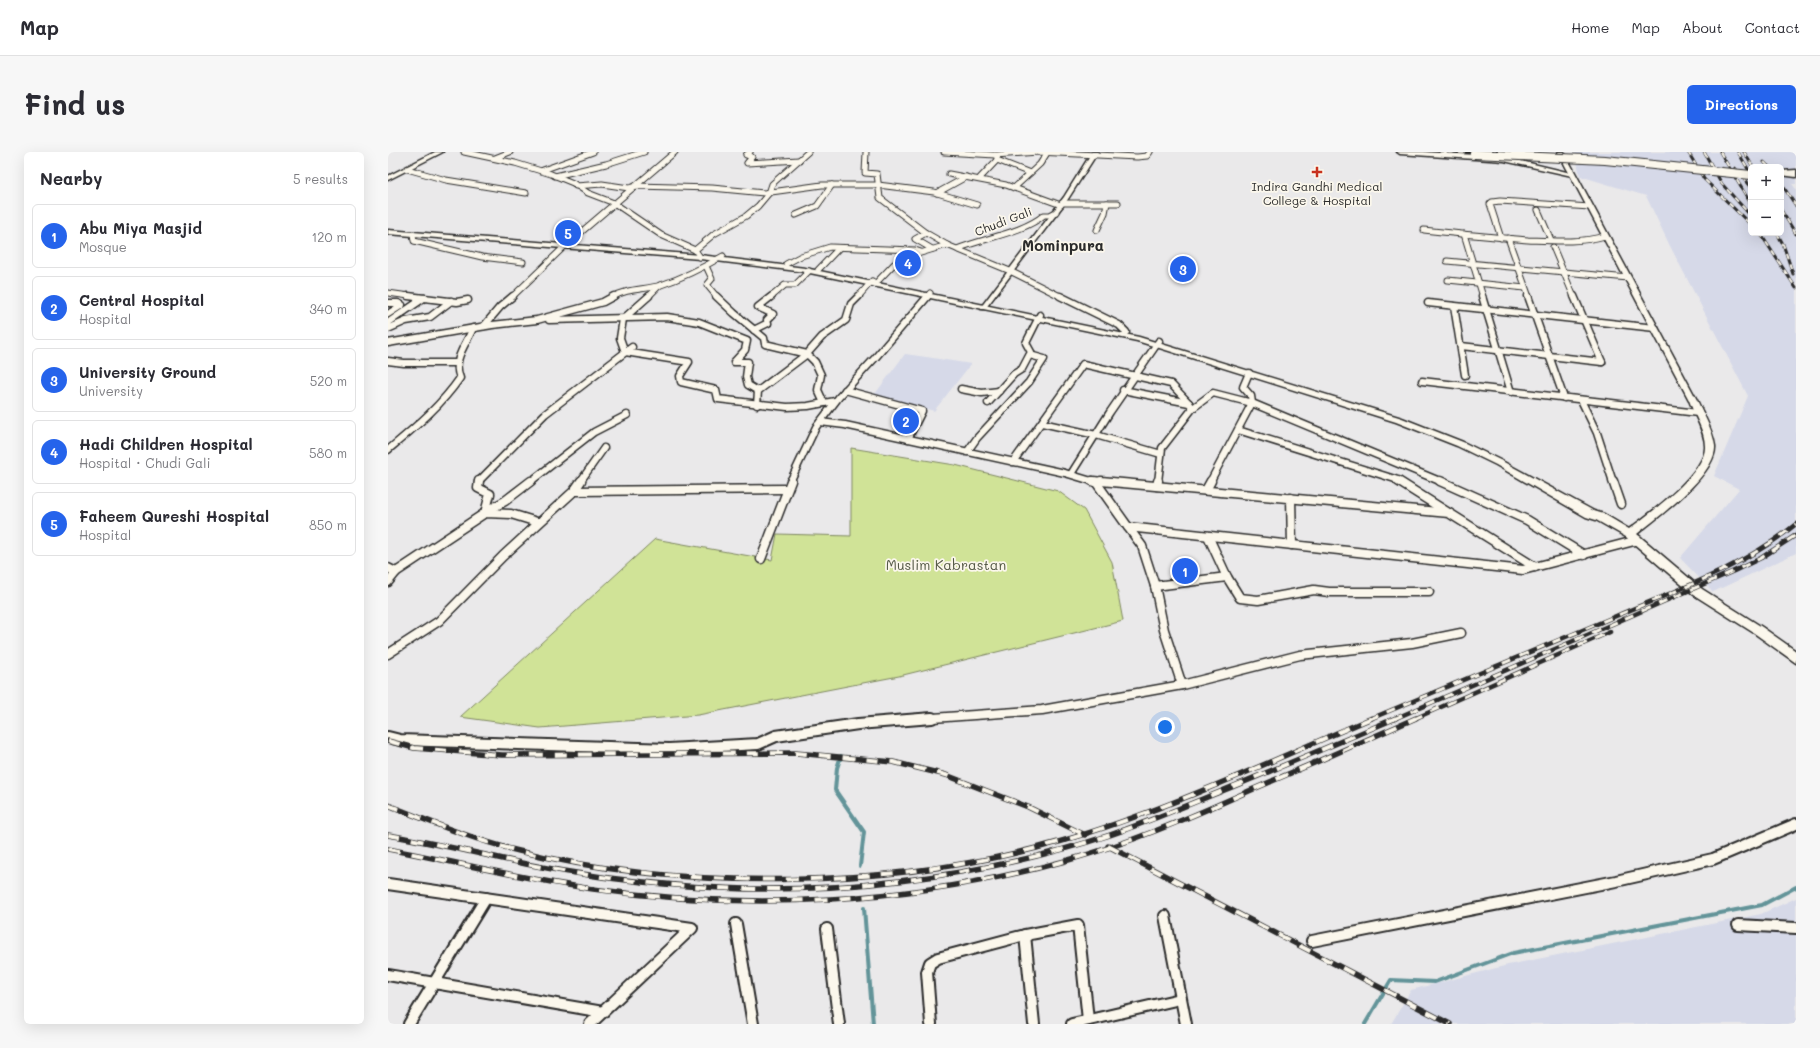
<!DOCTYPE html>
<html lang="en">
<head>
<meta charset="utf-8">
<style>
	:root { --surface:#fff; --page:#f7f7f7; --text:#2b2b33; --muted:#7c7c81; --line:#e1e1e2; --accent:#2563eb }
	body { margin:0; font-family:Mali,sans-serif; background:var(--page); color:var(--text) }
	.controls { position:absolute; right:12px; top:12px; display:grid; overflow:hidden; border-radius:6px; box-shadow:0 4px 16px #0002 }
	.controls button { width:36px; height:36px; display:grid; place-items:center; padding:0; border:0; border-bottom:1px solid var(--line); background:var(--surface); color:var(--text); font:20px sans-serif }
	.you { position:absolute; left:777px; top:575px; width:14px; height:14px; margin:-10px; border:3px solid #fff; border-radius:50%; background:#1a73e8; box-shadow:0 0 0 6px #1a73e833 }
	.badge { display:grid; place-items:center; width:26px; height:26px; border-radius:50%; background:var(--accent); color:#fff; font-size:13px; font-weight:700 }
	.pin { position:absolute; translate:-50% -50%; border:2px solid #fff; box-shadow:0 1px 4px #0006 }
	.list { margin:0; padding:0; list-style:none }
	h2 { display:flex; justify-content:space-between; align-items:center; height:52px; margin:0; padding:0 16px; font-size:17px }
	h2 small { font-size:13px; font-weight:400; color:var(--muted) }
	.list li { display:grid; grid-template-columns:26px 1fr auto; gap:12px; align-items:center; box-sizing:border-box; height:64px; margin:0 8px 8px; padding:0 8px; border:1px solid var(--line); border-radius:6px }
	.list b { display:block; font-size:15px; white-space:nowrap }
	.list p { margin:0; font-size:13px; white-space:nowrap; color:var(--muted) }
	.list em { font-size:13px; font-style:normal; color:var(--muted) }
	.map { position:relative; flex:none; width:1408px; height:872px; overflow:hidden; border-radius:6px }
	header { display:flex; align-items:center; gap:24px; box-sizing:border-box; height:56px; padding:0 20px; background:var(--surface); border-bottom:1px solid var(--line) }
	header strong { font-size:19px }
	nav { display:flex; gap:22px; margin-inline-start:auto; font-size:14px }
	.intro { display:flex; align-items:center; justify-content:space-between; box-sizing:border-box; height:96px; padding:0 24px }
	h1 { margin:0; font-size:28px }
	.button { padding:10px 18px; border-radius:6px; background:var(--accent); color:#fff; font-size:14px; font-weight:700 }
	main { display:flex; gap:24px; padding:0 24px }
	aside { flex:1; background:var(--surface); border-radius:6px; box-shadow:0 4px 16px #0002 }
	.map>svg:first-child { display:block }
	.built { fill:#d6d9e8; fill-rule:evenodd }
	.green { fill:#d0e397; stroke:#7e8761 }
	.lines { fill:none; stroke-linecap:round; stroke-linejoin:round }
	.stream { stroke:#639499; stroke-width:4 }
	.minor-far3-casing { stroke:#2b2b2b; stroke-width:7 }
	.minor-far2-casing { stroke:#2b2b2b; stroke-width:9 }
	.minor-far1-casing { stroke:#2b2b2b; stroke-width:11 }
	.minor-casing { stroke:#2b2b2b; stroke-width:14 }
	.tertiary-casing { stroke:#2b2b2b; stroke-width:3 }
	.secondary-casing { stroke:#2b2b2b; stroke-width:3 }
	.primary-casing { stroke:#2b2b2b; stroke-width:3 }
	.trunk-casing { stroke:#2b2b2b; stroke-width:3 }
	.minor-far3 { stroke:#fbf7ec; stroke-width:5 }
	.minor-far2 { stroke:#fbf7ec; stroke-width:6 }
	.minor-far1 { stroke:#fbf7ec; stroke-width:8 }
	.minor { stroke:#fbf7ec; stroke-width:10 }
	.tertiary { fill:#fbf7ec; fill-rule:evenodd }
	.secondary { fill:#fbf7ec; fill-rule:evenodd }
	.primary { fill:#fbf7ec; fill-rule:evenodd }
	.trunk { fill:#fbf7ec; fill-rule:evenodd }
	.rail-far2-casing { stroke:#2b2b2b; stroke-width:3 }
	.rail-far1-casing { stroke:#2b2b2b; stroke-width:4.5 }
	.rail-casing { stroke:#2b2b2b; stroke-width:5.5 }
	.rail-far2 { stroke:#fbf7ec; stroke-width:2; stroke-dasharray:5.5; stroke-linecap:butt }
	.rail-far1 { stroke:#fbf7ec; stroke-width:3; stroke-dasharray:9; stroke-linecap:butt }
	.rail { stroke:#fbf7ec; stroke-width:4; stroke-dasharray:12; stroke-linecap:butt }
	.trunk-bridge-casing { stroke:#2b2b2b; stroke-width:10; stroke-linecap:butt }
	.trunk-bridge { stroke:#fbf7ec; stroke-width:8 }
	.poi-dot { fill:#c8321e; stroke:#fbf7ec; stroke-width:1.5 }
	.labels { text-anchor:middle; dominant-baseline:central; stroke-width:3.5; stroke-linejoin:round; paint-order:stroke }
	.far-poi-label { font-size:12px; fill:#2b2b2b; stroke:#fbf7ec }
	.far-street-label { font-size:12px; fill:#2b2b2b; stroke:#fbf7ec }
	.park-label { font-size:14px; fill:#545946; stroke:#fbf7ec }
	.far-district-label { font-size:15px; font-weight:bold; fill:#2b2b2b; stroke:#fbf7ec }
</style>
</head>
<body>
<header>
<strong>Map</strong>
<nav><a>Home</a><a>Map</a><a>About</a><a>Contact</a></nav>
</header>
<div class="intro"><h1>Find us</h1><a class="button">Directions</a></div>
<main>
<aside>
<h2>Nearby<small>5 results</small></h2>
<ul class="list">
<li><span class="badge">1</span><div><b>Abu Miya Masjid</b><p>Mosque</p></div><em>120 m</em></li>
<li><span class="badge">2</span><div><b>Central Hospital</b><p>Hospital</p></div><em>340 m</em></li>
<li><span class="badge">3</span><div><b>University Ground</b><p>University</p></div><em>520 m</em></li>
<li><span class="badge">4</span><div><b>Hadi Children Hospital</b><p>Hospital · Chudi Gali</p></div><em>580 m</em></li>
<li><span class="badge">5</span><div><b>Faheem Qureshi Hospital</b><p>Hospital</p></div><em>850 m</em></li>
</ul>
</aside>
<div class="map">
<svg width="1408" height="872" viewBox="0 0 1408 872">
	<rect width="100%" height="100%" fill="#eae9ea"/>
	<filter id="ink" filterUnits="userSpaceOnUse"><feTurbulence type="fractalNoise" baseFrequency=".025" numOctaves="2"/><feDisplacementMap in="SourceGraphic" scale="8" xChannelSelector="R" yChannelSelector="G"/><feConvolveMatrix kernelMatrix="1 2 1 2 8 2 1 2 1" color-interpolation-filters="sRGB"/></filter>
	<g filter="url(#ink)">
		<!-- built -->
		<g class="built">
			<path d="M1187,0H1408V32H1404L1408,37V401L1325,440L1292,406L1351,337L1326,324L1360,244L1282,94L1258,44L1192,24ZM1363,15H1393V81H1363Z"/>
			<polygon points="517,202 545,206 583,212 546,259 487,242"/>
			<polygon points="1408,746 1408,872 1003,872 1023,838 1120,813 1373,762"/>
		</g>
		<!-- green -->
		<polygon class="green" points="463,296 567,313 670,339 696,358 724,410 735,469 511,524 310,563 152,576 72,565 267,387 384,408 389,382 463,384"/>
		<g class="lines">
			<!-- stream -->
			<g class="stream">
				<polyline points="453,604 449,616 447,638 476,680 472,714"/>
				<polyline points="476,756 485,872"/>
				<polyline points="977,872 1003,828 1047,830 1125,801 1374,753 1408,735"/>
			</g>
			<!-- minor-far3 casing -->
			<g class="minor-far3-casing">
				<g id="minor-far3">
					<polyline points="76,0 127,11 163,22 185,31 200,41 226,51 273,83 307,98 312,105"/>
					<polyline points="362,0 358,3 364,5 359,11 411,8"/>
					<polyline points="478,0 477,21 489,22 492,46 538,81 559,93"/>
					<polyline points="556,0 607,3 650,0 749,5 759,4 762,0"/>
					<polyline points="607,3 609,4 609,8 642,21"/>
					<polyline points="107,6 122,0"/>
					<polyline points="19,17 58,28 138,41"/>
					<polyline points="155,18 205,0"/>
					<polyline points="561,22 618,33 673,53"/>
					<polyline points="167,24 218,12 256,0"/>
					<polyline points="592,26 609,8"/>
					<polyline points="188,34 214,32 241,36 248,34 324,36 376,41 434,33 490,33 546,40 589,53"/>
					<polyline points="626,36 652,12 659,1"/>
					<polyline points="549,41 578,25"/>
					<polyline points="674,51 730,51"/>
					<polyline points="1150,58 1163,88"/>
					<polyline points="408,63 429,54 444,33"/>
					<polyline points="709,78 717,61 719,51"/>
					<path d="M1036,78C1071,82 1106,85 1140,88C1166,89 1192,91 1217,84"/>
					<polyline points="538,81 527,87 544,97"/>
					<polyline points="25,82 26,89 94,105 135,110"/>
					<polyline points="1076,82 1095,145"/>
					<polyline points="1113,86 1102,52 1104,50 1112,49 1202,55"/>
					<polyline points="1120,86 1141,145"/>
					<polyline points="1165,95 1186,145"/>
					<path d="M569,97C595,86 635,81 656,63H662L668,60"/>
					<polyline points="307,98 326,82 358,64 370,54 381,41 384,32 420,0"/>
					<polyline points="1059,109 1240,126"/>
					<polyline points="398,112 413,104 442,95 527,98 533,100"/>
					<polyline points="318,114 324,127 319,133 329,145"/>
					<polyline points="430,118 451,96"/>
					<polyline points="1060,128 1137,136"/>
					<polyline points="487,132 506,112 516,106 559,93 622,119 674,145"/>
					<polyline points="0,141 28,145"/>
					<polyline points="124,145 178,93 287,0"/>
					<path d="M225,145C239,136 257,138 273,133C294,126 316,115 335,104"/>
					<polyline points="260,145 272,133"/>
					<polyline points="383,145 397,133 407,133 421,119"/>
					<polyline points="470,145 484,129"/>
					<polyline points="539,145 542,141"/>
				</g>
			</g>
			<!-- minor-far2 casing -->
			<g class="minor-far2-casing">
				<g id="minor-far2">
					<polyline points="20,144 69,150 80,148"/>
					<polyline points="261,144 235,167 232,186 237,200 301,210 292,224 293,230 328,238 330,247 399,255 420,254 447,249"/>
					<polyline points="328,144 346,161 376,186 377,192 419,202 370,239 369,253"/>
					<polyline points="672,144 731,173 738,180"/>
					<polyline points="1094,144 1123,240"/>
					<polyline points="1140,144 1176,246"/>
					<polyline points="1186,144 1214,210"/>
					<polyline points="0,151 10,151 14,153 0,162"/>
					<polyline points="1040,151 1267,176"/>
					<polyline points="1066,154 1077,223"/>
					<polyline points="161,168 279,165 311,170 359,189 357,198 346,210 360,210 358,225 360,233 370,239"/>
					<polyline points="0,173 1,170 36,146"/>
					<polyline points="96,174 112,155 125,144"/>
					<polyline points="0,177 18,169 42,165 63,149"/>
					<polyline points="366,178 380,171 379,168 385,162 370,155 384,144"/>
					<polyline points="0,191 104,173 149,168 215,150 226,144"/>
					<polyline points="1073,194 1214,210"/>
					<polyline points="0,209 16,211 68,211"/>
					<polyline points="1034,229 1310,261"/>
					<polyline points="573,237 594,241 611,239"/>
					<polyline points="457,238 534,259 520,287"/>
					<polyline points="735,238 801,251 805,256 774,296 770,330"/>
					<polyline points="1193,248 1209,281 1225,330"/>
					<polyline points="436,251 430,238 433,223 427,210 419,202 434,185 458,168 463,152 471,144"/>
					<polyline points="600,251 626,222 634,217 643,200 638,191 652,163"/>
					<polyline points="805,256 825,241 864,251 1054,330"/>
					<polyline points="432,270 457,273 677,321 707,330"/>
					<polyline points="654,271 708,283 773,302"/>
					<polyline points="850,278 1007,327 1011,330"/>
					<path d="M0,298C26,276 52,255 72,226C64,207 78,193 85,176"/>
					<polyline points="579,300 589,286 641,230 656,207 642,203"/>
					<polyline points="625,310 695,212 783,232 801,251"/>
					<polyline points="683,322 722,260 771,189"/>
					<polyline points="705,328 724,330"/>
					<polyline points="90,330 157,262 244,195"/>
					<polyline points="142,330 206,280 239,263"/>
					<polyline points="192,330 216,296"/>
					<polyline points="402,330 428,275 451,245 487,206 540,144"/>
					<polyline points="822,330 864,251 863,244 855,235 861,221"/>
				</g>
			</g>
			<!-- minor-far1 casing -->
			<g class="minor-far1-casing">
				<g id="minor-far1">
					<polyline points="91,329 90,336 102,342 97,361"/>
					<polyline points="704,329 708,330 740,375 1135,418 1250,388"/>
					<polyline points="713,329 1061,361 1147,415"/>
					<polyline points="1010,329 1059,360"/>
					<polyline points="1052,329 1139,368 1196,403"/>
					<polyline points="1225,329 1233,352"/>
					<polyline points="769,334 770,329"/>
					<polyline points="818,338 823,329"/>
					<polyline points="186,339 193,329"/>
					<polyline points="903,346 904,393"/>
					<polyline points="99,359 117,349 143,329"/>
					<polyline points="740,375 754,394 767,434 839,425 820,384"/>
					<polyline points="373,407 403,329"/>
					<polyline points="0,416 8,420"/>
					<polyline points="839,425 852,446 870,448 926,438 941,440 1041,440"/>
					<polyline points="0,430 8,420 97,361 123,362 149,370"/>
					<polyline points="767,434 776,478 794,533"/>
					<polyline points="0,502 51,469 115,404 186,339 399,337"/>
					<polyline points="531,567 654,558 794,533 912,503 1024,491 1073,481"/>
				</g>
			</g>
			<!-- minor casing -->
			<g class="minor-casing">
				<g id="minor">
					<polyline points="0,585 12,588 281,597 370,592 388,584 470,572 544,566"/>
					<polyline points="0,732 304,776 202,872"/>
					<polyline points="777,764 798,872"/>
					<polyline points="348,772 365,872"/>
					<polyline points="1350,773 1408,776"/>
					<polyline points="439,777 451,872"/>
					<polyline points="637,783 646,872"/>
					<polyline points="924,789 1228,729 1325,707 1408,672"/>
					<polyline points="0,823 215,860"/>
					<polyline points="21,872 98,746"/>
					<polyline points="543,872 539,820 542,811 550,806 637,783 690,773 700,868"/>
					<polyline points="684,872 792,847"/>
				</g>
			</g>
			<!-- tertiary casing -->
			<g class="tertiary-casing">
				<g id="tertiary">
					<polygon points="704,0 710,0 680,47 597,157 593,157 593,155 676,45"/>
					<polygon points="1009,0 1036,0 1116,5 1187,22 1184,24 1116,9 1012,2"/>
				</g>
			</g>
			<!-- secondary casing -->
			<g class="secondary-casing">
				<g id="secondary">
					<polygon points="47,0 55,0 0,28 0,24"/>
					<path d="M1170,0H1176L1309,248C1315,262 1325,278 1327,294C1329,322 1269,366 1249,382L1314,437L1374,475L1408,499V511L1366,481L1306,443L1238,385L1208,368L1198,365L1108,313L1069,294L1008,270L749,189L417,120L312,107L0,82V78L312,103L417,116L751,185L1014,266L1075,290L1114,309L1206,359L1216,362L1241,377C1261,362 1319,320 1317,294C1317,279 1306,263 1301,248Z"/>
				</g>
			</g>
			<!-- primary casing -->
			<g class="primary-casing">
				<polygon id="primary" points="1408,18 1408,22 1393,23 1393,19"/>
			</g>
			<!-- trunk casing -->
			<g class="trunk-casing">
				<g id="trunk">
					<polygon points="1051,0 1086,0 1090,2 1086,4 1054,2"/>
					<polygon points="1393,19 1408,21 1408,25 1393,23"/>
				</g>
			</g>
			<!-- minor-far3 -->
			<use href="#minor-far3" class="minor-far3"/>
			<!-- minor-far2 -->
			<use href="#minor-far2" class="minor-far2"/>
			<!-- minor-far1 -->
			<use href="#minor-far1" class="minor-far1"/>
			<!-- minor -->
			<use href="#minor" class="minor"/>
			<!-- tertiary -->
			<use href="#tertiary" class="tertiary"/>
			<!-- secondary -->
			<use href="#secondary" class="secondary"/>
			<!-- primary -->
			<use href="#primary" class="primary"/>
			<!-- trunk -->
			<use href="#trunk" class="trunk"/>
			<!-- rail-far2 casing -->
			<g class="rail-far2-casing">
				<g id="rail-far2">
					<polyline points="1060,0 1099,2 1128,0"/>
					<polyline points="1300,0 1316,27 1363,73"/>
					<polyline points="1316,0 1334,32 1363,64"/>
					<polyline points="1332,0 1363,52"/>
					<polyline points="1350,0 1363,22"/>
					<polyline points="1356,0 1365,15"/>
					<polyline points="1376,10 1381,15"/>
					<polyline points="1347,16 1363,36"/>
					<polyline points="1393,31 1408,54"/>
					<polyline points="1393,58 1408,82"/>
					<polyline points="1372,81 1408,136"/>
					<polyline points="1389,81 1395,92 1405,122"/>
				</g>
			</g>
			<!-- rail-far1 casing -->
			<g class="rail-far1-casing">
				<g id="rail-far1">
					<path d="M982,567C1064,533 1146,498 1228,464C1289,438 1356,415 1408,372"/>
					<polyline points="1006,567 1346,419 1373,406 1408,383"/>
					<polyline points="1026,567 1222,480"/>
				</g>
			</g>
			<!-- rail casing -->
			<g class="rail-casing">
				<g id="rail">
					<polyline points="0,589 26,596 114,603 408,601 505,610 558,623 640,655 697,683"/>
					<path d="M0,653C43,670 86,688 131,699C297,740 509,737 674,689C780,658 882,609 984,566"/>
					<path d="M0,683C47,691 92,702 138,712C191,723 245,730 299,734C436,745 592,726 722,683C760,670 797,654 834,639C892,615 950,591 1008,566"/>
					<polyline points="720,694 1062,872"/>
					<path d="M0,697C68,710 136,727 205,737C361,759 524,751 677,709C740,692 801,666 861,639C917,615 972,591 1028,566"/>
				</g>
			</g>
			<!-- rail-far2 -->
			<use href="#rail-far2" class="rail-far2"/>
			<!-- rail-far1 -->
			<use href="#rail-far1" class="rail-far1"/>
			<!-- rail -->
			<use href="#rail" class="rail"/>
			<!-- trunk-bridge casing -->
			<g class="trunk-bridge-casing">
				<polyline id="trunk-bridge" points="1086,2 1217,8 1363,23"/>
			</g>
			<!-- trunk-bridge -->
			<use href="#trunk-bridge" class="trunk-bridge"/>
		</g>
	</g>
	<!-- markers -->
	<path class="poi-dot" d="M927 14h4v4h4v4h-4v4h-4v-4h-4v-4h4z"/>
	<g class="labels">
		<!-- far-poi labels -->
		<g class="far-poi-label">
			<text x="929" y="34">Indira Gandhi Medical<tspan x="929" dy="14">College &amp; Hospital</tspan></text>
		</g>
		<!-- far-street labels -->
		<g class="far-street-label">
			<text transform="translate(615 69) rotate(-21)">Chudi Gali</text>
		</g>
		<!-- park labels -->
		<g class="park-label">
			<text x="558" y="412">Muslim Kabrastan</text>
		</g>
		<!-- far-district labels -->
		<g class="far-district-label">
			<text x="675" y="93">Mominpura</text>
		</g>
	</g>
</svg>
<div class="controls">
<button>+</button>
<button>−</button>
</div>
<div class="you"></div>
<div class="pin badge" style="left:797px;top:419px">1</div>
<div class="pin badge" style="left:518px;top:269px">2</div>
<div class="pin badge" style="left:795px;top:117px">3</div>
<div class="pin badge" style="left:520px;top:111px">4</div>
<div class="pin badge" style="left:180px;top:81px">5</div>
</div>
</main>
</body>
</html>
